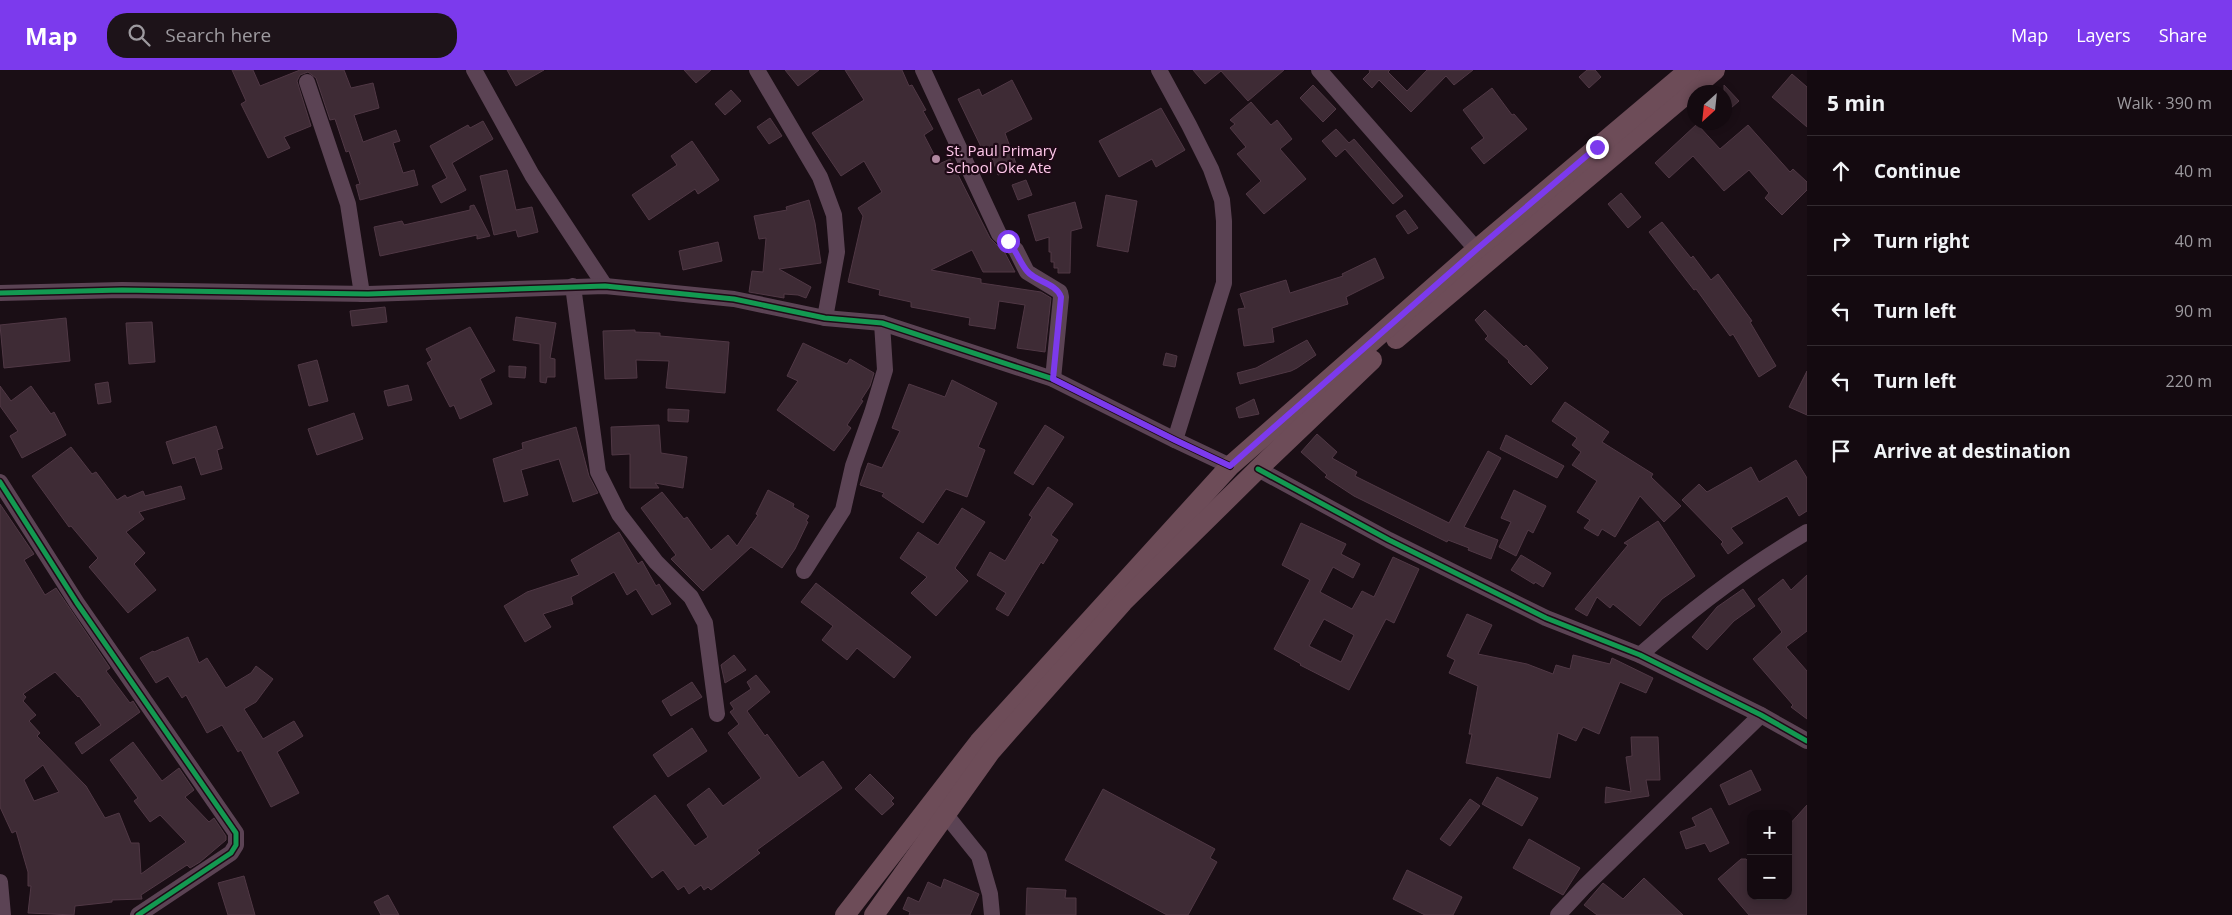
<!DOCTYPE html>
<html lang="en">
<head>
<meta charset="utf-8">
<style>
	:root { --surface:#140a10; --page:#1d1319; --text:#f1f3f6; --muted:#9d9a9f; --line:#332b30; --accent:#7c3aed }
	body { margin:0; font-family:"Open Sans",sans-serif; background:var(--page); color:var(--text) }
	.controls { position:absolute; right:15px; bottom:15px; display:grid; overflow:hidden; border-radius:10px; box-shadow:0 2px 8px #0003 }
	.controls button { width:45px; height:45px; display:grid; place-items:center; padding:0; border:0; border-bottom:1px solid var(--line); background:var(--surface); color:var(--text); font:25px sans-serif }
	.compass { position:absolute; left:1687px; top:15px; width:45px; height:45px; border-radius:50%; background:var(--surface); box-shadow:0 2px 8px #0003; rotate:207deg }
	.stop { position:absolute; width:15px; height:15px; margin:-11px; border:4px solid #7c3aed; border-radius:50%; background:#fff }
	.stop.end { background:#7c3aed; border-color:#fff; box-shadow:0 1px 5px #0008 }
	.list { margin:0; padding:0; list-style:none }
	h2 { display:flex; justify-content:space-between; align-items:center; height:65px; margin:0; padding:0 20px; font-size:21px }
	h2 small { font-size:16px; font-weight:400; color:var(--muted) }
	.list li { display:grid; grid-template-columns:32px 1fr auto; gap:15px; align-items:center; box-sizing:border-box; height:70px; padding:0 20px; border-top:1px solid var(--line) }
	.list b { display:block; font-size:19px; white-space:nowrap }
	.list em { font-size:16px; font-style:normal; color:var(--muted) }
	.icon { flex:none; width:28px; height:28px; fill:none; stroke:currentColor; stroke-width:2; stroke-linecap:round; stroke-linejoin:round }
	.map { position:relative; flex:none; width:1807px; height:845px; overflow:hidden }
	header { display:flex; align-items:center; gap:30px; box-sizing:border-box; height:70px; padding:0 25px; background:var(--accent); color:#fff }
	header strong { font-size:24px }
	nav { display:flex; gap:28px; margin-inline-start:auto; font-size:18px }
	.search { width:350px; height:45px; background:var(--page); display:flex; align-items:center; gap:12px; box-sizing:border-box; padding:0 18px; border-radius:20px; color:var(--muted); font-size:19px }
	main { display:flex }
	aside { flex:1; background:var(--surface) }
	.map>svg:first-child { display:block }
	.building { fill:#3e2b35; stroke:#503845; fill-rule:evenodd }
	.lines { fill:none; stroke-linecap:round; stroke-linejoin:round }
	.minor { stroke:#5b4354; stroke-width:16 }
	.major { stroke:#6d4c58; stroke-width:20 }
	.cycleway-casing { stroke:#1e0a16; stroke-width:8 }
	.cycleway { stroke:#139951; stroke-width:5 }
	.route { stroke:#7c3aed; stroke-width:6 }
	.poi-dot { fill:#af879f; stroke:#1e0a16; stroke-width:2 }
	.labels { text-anchor:middle; dominant-baseline:central; stroke-width:4.5; stroke-linejoin:round; paint-order:stroke }
	.poi-label { font-size:15px; fill:#ffc8ea; stroke:#1e0a16; text-anchor:start }
</style>
</head>
<body>
<header>
<strong>Map</strong>
<div class="search"><svg class="icon" aria-label="search" viewBox="0 0 24 24"><circle cx="10" cy="10" r="6"/><path d="M15 15l6 6"/></svg>Search here</div>
<nav><a>Map</a><a>Layers</a><a>Share</a></nav>
</header>
<main>
<div class="map">
<svg width="1807" height="845" viewBox="0 0 1807 845">
	<rect width="100%" height="100%" fill="#1a0e15"/>
	<!-- building -->
	<g class="building">
		<polygon points="232,0 253,0 260,16 300,0 344,0 351,18 373,13 379,38 354,45 363,72 396,60 400,71 393,73 403,103 414,100 418,115 360,130 356,115 360,114 349,81 346,82 335,49 330,50 316,8 308,2 300,5 297,11 311,56 284,67 290,78 268,88 241,34 246,31"/>
		<polygon points="507,0 544,0 516,16"/>
		<polygon points="684,0 711,0 696,13"/>
		<polygon points="785,0 819,0 798,16"/>
		<polygon points="845,0 902,0 909,16 912,15 926,40 923,41 933,59 924,65 939,94 950,89 990,168 1005,183 1015,202 983,202 972,180 931,200 981,209 981,213 1041,222 1051,228 1045,282 1017,278 1025,235 999,231 995,259 969,255 970,248 911,237 911,232 879,225 880,220 848,212 863,146 858,138 882,122 864,91 841,106 812,63 864,30"/>
		<polygon points="1193,0 1284,0 1248,31 1221,1 1205,14"/>
		<polygon points="1369,0 1390,0 1388,2 1407,21 1427,0 1473,0 1454,15 1446,6 1411,42 1379,10 1372,18 1363,9 1370,2"/>
		<polygon points="1587,0 1595,0 1601,7 1589,18 1579,7"/>
		<polygon points="1792,4 1807,17 1807,57 1772,27"/>
		<polygon points="1012,10 1032,49 1005,63 1018,99 998,105 988,76 982,79 958,29 979,19 982,26"/>
		<polygon points="1313,15 1336,39 1323,52 1300,28"/>
		<polygon points="1724,15 1739,31 1724,44"/>
		<polygon points="1492,18 1512,45 1514,44 1527,59 1484,94 1471,78 1484,68 1463,40"/>
		<polygon points="731,20 741,31 725,45 715,34"/>
		<polygon points="1251,32 1271,55 1277,50 1292,69 1280,79 1306,109 1264,144 1246,124 1261,111 1237,84 1246,77 1230,58 1235,54 1230,50"/>
		<polygon points="1161,38 1185,80 1156,97 1152,89 1119,107 1099,71"/>
		<polygon points="770,48 782,66 769,74 757,57"/>
		<polygon points="483,51 493,69 452,93 466,120 441,133 432,116 447,108 430,76 468,55 470,58"/>
		<polygon points="1697,54 1720,79 1748,55 1790,102 1793,99 1807,112 1807,120 1782,145 1765,128 1769,123 1749,100 1724,121 1693,86 1669,108 1655,93"/>
		<polygon points="1336,59 1349,73 1354,69 1403,126 1393,134 1345,79 1336,87 1322,71"/>
		<polygon points="692,71 719,110 698,124 695,119 649,150 632,125 677,95 671,86"/>
		<polygon points="507,100 516,140 532,137 538,162 518,167 516,160 494,165 480,106"/>
		<polygon points="1026,110 1032,125 1018,130 1012,115"/>
		<polygon points="1621,123 1641,147 1628,158 1608,134"/>
		<polygon points="1106,125 1137,131 1128,182 1097,176"/>
		<polygon points="809,130 815,153 821,193 779,199 811,217 806,228 798,225 784,224 784,228 749,222 752,201 763,202 766,168 759,169 754,146 787,140 786,137"/>
		<polygon points="1075,132 1082,158 1071,161 1070,203 1058,203 1058,198 1054,198 1054,192 1051,192 1051,182 1049,182 1049,167 1036,171 1028,145"/>
		<polygon points="474,135 490,166 477,169 477,165 380,186 374,157 402,151 404,155 470,140 470,136"/>
		<polygon points="1405,140 1418,158 1408,164 1396,146"/>
		<polygon points="1662,152 1691,188 1693,186 1711,210 1718,204 1752,251 1750,252 1776,296 1759,307 1733,264 1730,266 1696,219 1694,220 1649,162"/>
		<polygon points="718,172 722,191 683,200 679,181"/>
		<polygon points="1375,188 1384,208 1346,227 1348,234 1272,258 1274,272 1244,276 1238,239 1245,238 1240,224 1286,210 1290,223 1343,206 1342,204"/>
		<polygon points="385,237 387,252 352,256 350,241"/>
		<polygon points="1485,240 1524,277 1526,275 1548,298 1531,315 1508,292 1509,291 1485,269 1488,266 1475,250"/>
		<polygon points="516,247 556,253 550,288 555,289 555,307 547,307 546,313 540,312 540,274 513,270"/>
		<polygon points="66,248 70,291 4,298 0,255"/>
		<polygon points="152,252 155,292 129,294 126,253"/>
		<polygon points="470,257 495,301 480,309 492,334 460,349 454,335 450,337 427,293 432,290 426,279"/>
		<polygon points="635,260 635,262 660,263 660,266 729,272 725,323 666,318 669,291 636,290 637,308 605,309 603,261"/>
		<polygon points="1307,270 1316,285 1297,298 1291,301 1240,314 1237,303 1256,298"/>
		<polygon points="803,273 847,294 850,289 874,303 870,316 861,330 863,331 847,355 851,358 834,381 777,340 798,311 787,306"/>
		<polygon points="1166,283 1177,286 1175,297 1163,295"/>
		<polygon points="317,290 328,331 309,336 298,295"/>
		<polygon points="509,296 526,297 525,308 509,307"/>
		<polygon points="1807,301 1807,345 1789,337"/>
		<polygon points="952,310 997,333 978,377 985,380 967,427 946,419 923,453 882,426 884,423 860,415 868,393 882,398 900,361 892,358 909,314 945,327"/>
		<polygon points="108,312 111,332 98,334 95,314"/>
		<polygon points="408,315 412,330 388,336 384,321"/>
		<polygon points="0,316 11,331 31,316 51,344 54,342 66,365 22,388 10,366 18,361 0,336"/>
		<polygon points="1254,329 1259,344 1239,348 1236,338"/>
		<polygon points="1565,332 1609,362 1602,372 1653,404 1651,407 1681,436 1664,452 1640,426 1615,467 1602,459 1598,466 1584,458 1590,450 1577,442 1597,411 1572,395 1581,382 1572,375 1577,368 1552,351"/>
		<polygon points="668,339 689,340 688,352 668,351"/>
		<polygon points="354,343 363,369 317,385 308,359"/>
		<polygon points="659,355 661,383 687,387 683,418 655,413 659,418 630,418 630,384 612,385 611,357"/>
		<polygon points="1045,355 1064,367 1033,415 1014,403"/>
		<polygon points="216,356 223,378 217,380 222,399 201,405 195,387 173,394 166,372"/>
		<polygon points="576,357 589,406 598,423 573,432 559,389 521,400 528,425 504,432 493,389 523,379 522,373"/>
		<polygon points="1317,364 1337,382 1332,388 1357,402 1355,406 1449,453 1488,381 1501,388 1464,457 1498,470 1491,489 1468,480 1469,478 1448,470 1447,472 1354,426 1325,407 1327,405 1301,382"/>
		<polygon points="1506,365 1564,396 1557,408 1500,379"/>
		<polygon points="71,377 92,404 96,402 117,430 125,425 127,428 143,421 145,426 181,416 185,429 139,442 144,449 126,462 145,483 134,494 156,520 128,543 89,497 98,488 71,456 69,457 32,406"/>
		<polygon points="1796,390 1807,408 1807,441 1799,446 1787,426 1731,458 1743,473 1728,484 1721,474 1723,472 1682,430 1699,414 1707,422 1751,397 1759,412"/>
		<polygon points="1048,417 1073,434 1051,465 1058,470 1043,494 1041,492 1008,546 996,539 1006,523 977,505 990,482 1005,491 1032,447 1029,445"/>
		<polygon points="768,420 794,434 793,437 809,446 806,451 808,452 795,479 782,498 751,477 703,521 671,489 676,485 641,438 662,422 684,449 687,447 711,480 728,465 737,476 758,445 756,444"/>
		<polygon points="1514,420 1546,436 1533,463 1528,460 1516,486 1499,477 1511,452 1501,448"/>
		<path d="M0,434L34,484L24,490L45,525L56,518L110,598L106,601L130,633L133,631L140,642L82,684L75,673L101,655L79,626L78,627L55,602L23,624L26,627L23,631L36,645L29,651L40,663L37,666L86,716L105,748L119,743L131,773H139L141,804L186,772L160,745L150,752L134,731L138,728L110,690L133,672L162,711L179,698L194,720L185,727L209,752L214,748L226,766V770L200,792L190,798L187,795L141,825L142,829L112,830V832L75,836L74,845L28,843L31,816H28V802L16,761L12,763L0,737ZM43,695L59,722L34,731L24,710Z"/>
		<polygon points="962,438 985,452 955,498 968,511 936,546 911,523 927,507 900,488 918,462 938,475"/>
		<polygon points="1658,451 1695,506 1662,529 1640,556 1613,534 1610,538 1597,527 1587,546 1575,539 1628,475 1624,473"/>
		<path d="M1301,453L1346,474L1341,484L1360,494L1353,508L1333,497L1320,522L1352,539L1362,521L1374,527L1393,487L1419,499L1394,553L1386,549L1349,620L1300,595L1301,594L1274,579L1310,510L1282,495ZM1324,549L1354,565L1341,592L1309,576Z"/>
		<polygon points="619,462 638,494 642,491 656,516 659,514 671,534 652,545 636,519 627,525 614,502 571,527 573,534 543,544 551,557 525,572 504,536 527,522 579,505 571,490"/>
		<polygon points="1521,485 1551,503 1543,517 1535,512 1534,514 1511,500"/>
		<polygon points="1807,505 1807,561 1786,577 1807,601 1807,649 1791,637 1793,635 1753,589 1782,562 1758,529 1783,509 1791,520"/>
		<polygon points="816,513 911,587 894,608 857,578 847,590 822,570 833,556 801,532"/>
		<polygon points="1743,519 1755,536 1734,551 1707,580 1692,567 1717,537"/>
		<polygon points="1467,544 1492,555 1478,584 1527,594 1553,604 1556,595 1570,599 1573,585 1610,594 1612,588 1653,608 1646,623 1620,612 1599,664 1583,657 1576,671 1558,663 1550,708 1466,693 1472,664 1469,664 1478,616 1449,603 1455,590 1447,586"/>
		<polygon points="188,567 199,593 207,588 226,618 251,603 256,596 273,609 256,632 244,639 263,669 294,651 303,666 277,682 299,723 271,737 241,680 238,682 222,655 207,663 186,625 182,628 168,606 156,613 140,588 153,581 154,582"/>
		<polygon points="734,585 746,600 725,613 721,595"/>
		<polygon points="756,605 770,622 747,641 765,666 767,664 799,708 823,691 842,718 757,780 760,783 711,820 708,817 704,820 701,815 689,824 684,816 678,820 663,800 652,808 613,757 655,725 695,776 708,767 687,735 709,718 723,736 761,708 728,663 739,654 730,642 734,639 730,633 751,619 747,612"/>
		<polygon points="692,612 702,627 671,646 662,631"/>
		<polygon points="692,658 707,681 668,707 653,685"/>
		<polygon points="1631,667 1658,667 1660,710 1646,710 1649,726 1605,733 1606,717 1631,722 1626,687 1632,686"/>
		<polygon points="1751,700 1761,720 1729,735 1720,715"/>
		<polygon points="870,704 894,728 891,731 894,734 882,745 855,719"/>
		<polygon points="1497,707 1538,728 1522,756 1482,734"/>
		<polygon points="1103,719 1215,779 1210,788 1217,792 1188,845 1167,845 1065,790"/>
		<polygon points="1470,729 1480,736 1450,776 1440,769"/>
		<polygon points="1807,735 1807,845 1749,845 1718,809 1741,789 1746,789 1751,795 1751,826 1788,826 1788,756"/>
		<polygon points="1711,738 1729,773 1710,782 1705,773 1686,779 1680,762 1696,756 1692,748"/>
		<polygon points="1529,769 1580,798 1563,825 1513,798"/>
		<polygon points="1407,800 1462,827 1453,845 1425,845 1393,829"/>
		<polygon points="244,806 255,845 228,845 218,813"/>
		<polygon points="1644,808 1683,845 1597,845 1584,835 1603,813 1623,829"/>
		<polygon points="944,809 979,824 970,845 909,845 910,842 903,839 908,827 919,832 928,812 941,818"/>
		<polygon points="1027,818 1066,820 1065,828 1076,828 1076,845 1026,845"/>
		<polygon points="388,825 399,845 381,845 374,832"/>
	</g>
	<g class="lines">
		<!-- minor -->
		<g class="minor">
			<polyline points="474,0 532,105 605,216"/>
			<polyline points="757,0 820,107 834,145 837,182 825,248"/>
			<polyline points="923,0 999,164 1016,180 1027,202 1060,222 1061,227 1053,309"/>
			<polyline points="1159,0 1189,55 1211,99 1222,130 1224,151 1224,213 1175,370"/>
			<polyline points="1319,0 1484,188"/>
			<polyline points="307,12 348,134 362,224"/>
			<polyline points="573,216 598,402 619,444 656,492 691,527 705,553 717,644"/>
			<polyline points="0,223 122,220 368,224 605,216 734,229 825,248 882,253 1053,309 1175,370 1230,396"/>
			<polyline points="1258,399 1389,470 1546,548 1640,585 1761,645 1807,671"/>
			<polyline points="0,412 77,533 236,763 236,775 231,783 138,845"/>
			<polyline points="804,501 843,440 853,396 872,343 885,300 882,253"/>
			<path d="M1640,585C1693,538 1745,498 1807,462"/>
			<polyline points="946,745 979,786 990,824 992,845"/>
			<polyline points="0,812 3,845"/>
			<polyline points="1558,845 1583,818 1761,645"/>
		</g>
		<!-- major -->
		<g class="major">
			<polyline points="1396,269 1715,0"/>
			<polyline points="845,845 979,672 1230,396 1477,179 1689,0"/>
			<polyline points="874,845 991,681 1123,532 1258,399 1372,290"/>
		</g>
		<!-- cycleway casing -->
		<g class="cycleway-casing">
			<g id="cycleway">
				<polyline points="0,223 122,220 368,224 605,216 734,229 825,248 882,253 1053,309 1175,370 1230,396"/>
				<polyline points="1258,399 1389,470 1546,548 1640,585 1761,645 1807,671"/>
				<polyline points="0,412 77,533 236,763 236,775 231,783 138,845"/>
			</g>
		</g>
		<!-- cycleway -->
		<use href="#cycleway" class="cycleway"/>
	</g>
	<g class="lines">
		<!-- route -->
		<path class="route" d="M1008,171C1016,180 1020,193 1027,201C1036,212 1056,213 1061,227L1053,309L1175,370L1230,396L1477,179L1597,77"/>
	</g>
	<!-- markers -->
	<circle class="poi-dot" cx="936" cy="89" r="5"/>
	<g class="labels">
		<!-- poi labels -->
		<g class="poi-label">
			<text x="946" y="80">St. Paul Primary<tspan x="946" dy="17">School Oke Ate</tspan></text>
		</g>
	</g>
</svg>
<div class="controls">
<button>+</button>
<button>−</button>
</div>
<svg class="compass" viewBox="-18 -18 36 36"><path d="M0-13l5 13h-10z" fill="#e53935"/><path d="M0 13l5-13h-10z" fill="#9d9a9f"/></svg>
<div class="stop" style="left:1008px;top:171px"></div>
<div class="stop end" style="left:1597px;top:77px"></div>
</div>
<aside>
<h2>5 min<small>Walk · 390 m</small></h2>
<ul class="list">
<li><svg class="icon" aria-label="ahead" viewBox="0 0 24 24"><path d="M12 20V5M6 11l6-6 6 6"/></svg><div><b>Continue</b></div><em>40 m</em></li>
<li><svg class="icon" aria-label="right" viewBox="0 0 24 24"><path d="M7 20v-9h11M14 6l5 5-5 5"/></svg><div><b>Turn right</b></div><em>40 m</em></li>
<li><svg class="icon" aria-label="left" viewBox="0 0 24 24"><path d="M17 20v-9H6M10 6l-5 5 5 5"/></svg><div><b>Turn left</b></div><em>90 m</em></li>
<li><svg class="icon" aria-label="left" viewBox="0 0 24 24"><path d="M17 20v-9H6M10 6l-5 5 5 5"/></svg><div><b>Turn left</b></div><em>220 m</em></li>
<li><svg class="icon" aria-label="arrive" viewBox="0 0 24 24"><path d="M6 21V4h12l-3 4 3 4H6"/></svg><div><b>Arrive at destination</b></div></li>
</ul>
</aside>
</main>
</body>
</html>
